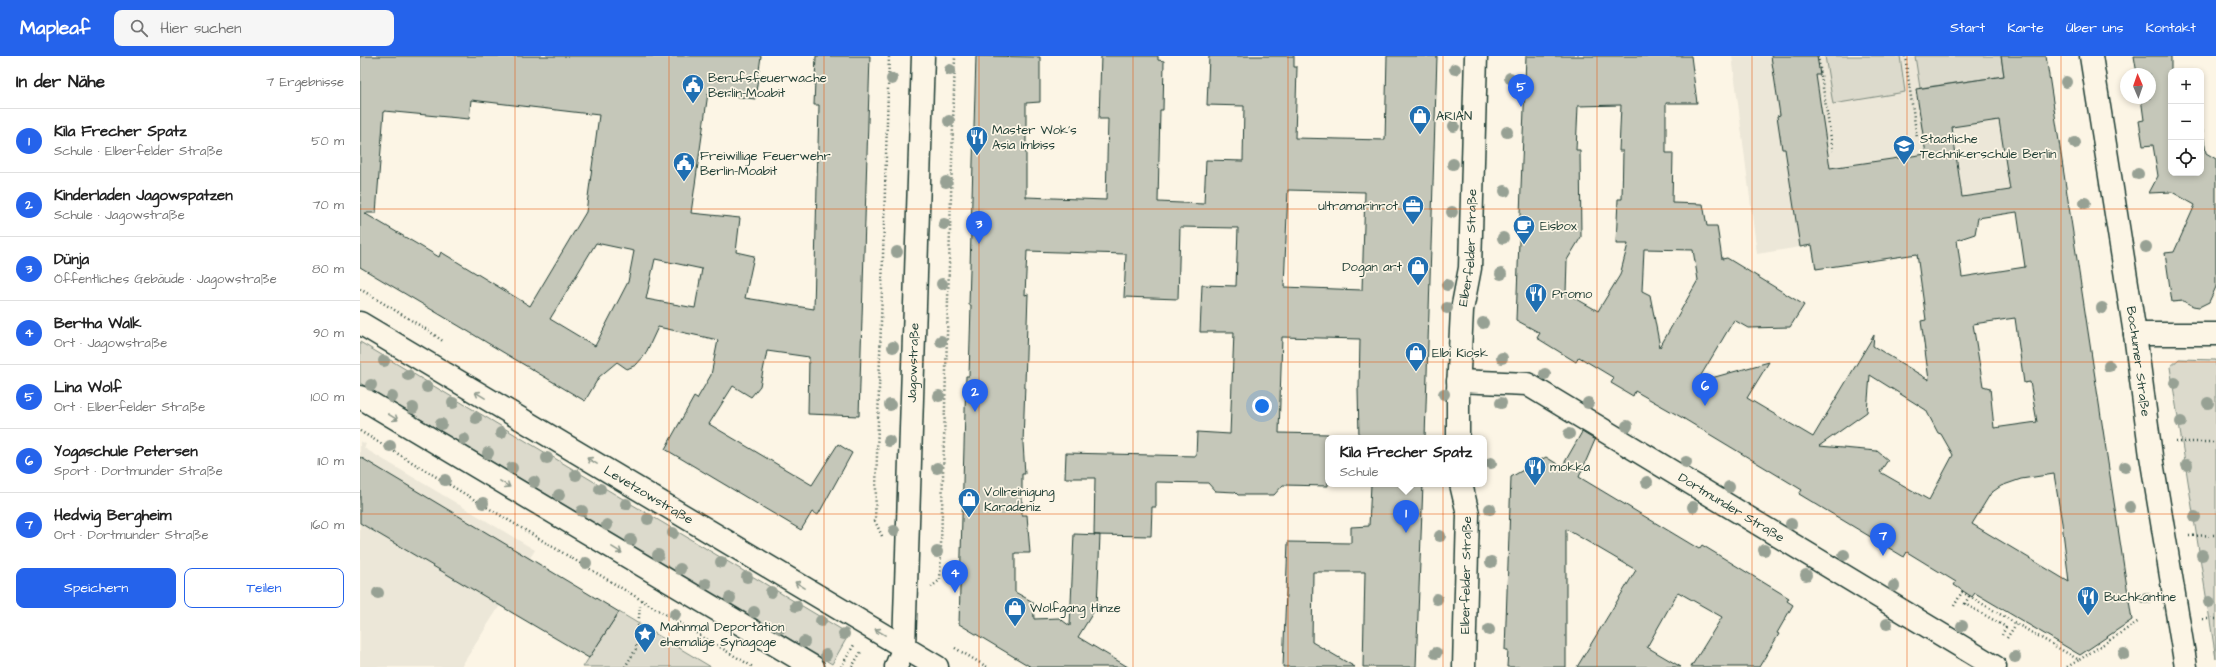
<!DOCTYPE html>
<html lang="de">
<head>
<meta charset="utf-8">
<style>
	:root { --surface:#fff; --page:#f6f6f6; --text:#222; --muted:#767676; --line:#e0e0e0; --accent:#2563eb }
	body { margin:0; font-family:"Architects Daughter",sans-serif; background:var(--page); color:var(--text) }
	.controls { position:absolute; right:12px; top:12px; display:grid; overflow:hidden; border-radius:8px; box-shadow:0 2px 6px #0003 }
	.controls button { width:36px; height:36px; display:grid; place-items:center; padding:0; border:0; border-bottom:1px solid var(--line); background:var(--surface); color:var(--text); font:20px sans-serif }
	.compass { position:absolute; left:1760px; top:12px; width:36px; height:36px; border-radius:50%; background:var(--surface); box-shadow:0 2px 6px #0003; rotate:358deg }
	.you { position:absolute; left:902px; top:350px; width:14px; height:14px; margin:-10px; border:3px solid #fff; border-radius:50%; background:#1a73e8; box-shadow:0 0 0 6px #1a73e833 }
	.badge { display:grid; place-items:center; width:26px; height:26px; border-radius:50%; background:var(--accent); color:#fff; font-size:13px; font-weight:700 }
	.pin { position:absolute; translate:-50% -33px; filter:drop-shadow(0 1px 2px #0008) }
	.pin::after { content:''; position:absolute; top:21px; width:14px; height:12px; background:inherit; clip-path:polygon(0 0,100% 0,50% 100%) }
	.popup { position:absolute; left:965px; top:379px; width:162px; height:52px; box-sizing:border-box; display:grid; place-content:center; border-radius:8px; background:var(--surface); filter:drop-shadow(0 1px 3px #0005); font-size:13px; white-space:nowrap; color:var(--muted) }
	.popup b { font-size:15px; color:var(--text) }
	.popup::after { content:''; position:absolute; left:50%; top:100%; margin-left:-8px; border:8px solid transparent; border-top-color:var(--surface) }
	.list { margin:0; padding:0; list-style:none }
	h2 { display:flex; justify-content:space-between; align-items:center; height:52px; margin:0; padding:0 16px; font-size:17px }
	h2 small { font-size:13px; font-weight:400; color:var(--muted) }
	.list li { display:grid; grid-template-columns:26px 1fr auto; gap:12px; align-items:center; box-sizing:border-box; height:64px; padding:0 16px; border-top:1px solid var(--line) }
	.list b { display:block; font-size:15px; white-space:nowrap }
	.list p { margin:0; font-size:13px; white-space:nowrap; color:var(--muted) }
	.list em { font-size:13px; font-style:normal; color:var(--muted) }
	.actions { display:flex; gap:8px; padding:12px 16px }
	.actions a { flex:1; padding:9px 0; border:1px solid var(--accent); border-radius:8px; text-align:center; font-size:14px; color:var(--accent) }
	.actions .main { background:var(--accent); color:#fff }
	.icon { flex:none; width:22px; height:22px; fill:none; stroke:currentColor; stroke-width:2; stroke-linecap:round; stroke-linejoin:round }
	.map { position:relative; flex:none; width:1856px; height:611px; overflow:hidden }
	header { display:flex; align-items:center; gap:24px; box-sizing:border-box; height:56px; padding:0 20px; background:var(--accent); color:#fff }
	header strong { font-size:19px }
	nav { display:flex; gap:22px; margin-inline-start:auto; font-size:14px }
	.search { width:280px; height:36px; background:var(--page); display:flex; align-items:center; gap:10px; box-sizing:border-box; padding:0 14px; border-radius:8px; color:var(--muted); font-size:15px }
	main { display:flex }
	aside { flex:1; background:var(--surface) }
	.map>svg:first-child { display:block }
	.built { fill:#ece7d8 }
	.green { fill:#dcdacc; stroke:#7e8c80 }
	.building { fill:#c5c7b9; stroke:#1f3d34; fill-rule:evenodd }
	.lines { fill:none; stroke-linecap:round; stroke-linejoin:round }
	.minor-casing { stroke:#1f3d34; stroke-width:25 }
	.major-casing { stroke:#1f3d34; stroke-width:25 }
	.path { stroke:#1f3d34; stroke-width:2.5; stroke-dasharray:1 3; stroke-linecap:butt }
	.minor { stroke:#fcf5e5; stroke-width:22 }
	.major { stroke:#fcf5e5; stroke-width:22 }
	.tree { fill:#97a194 }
	.oneway { stroke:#8e998c }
	.grid { fill:none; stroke:#e8590c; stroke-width:1; stroke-opacity:0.55 }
	.labels { text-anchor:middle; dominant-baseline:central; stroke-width:3.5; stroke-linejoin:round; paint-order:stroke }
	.poi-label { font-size:13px; fill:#1f3d34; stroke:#fcf5e5; text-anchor:start }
	.street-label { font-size:13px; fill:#1f3d34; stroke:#fcf5e5 }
</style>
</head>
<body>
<header>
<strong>Mapleaf</strong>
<div class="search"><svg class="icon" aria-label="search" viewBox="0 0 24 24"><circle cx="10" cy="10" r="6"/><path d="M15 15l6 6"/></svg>Hier suchen</div>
<nav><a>Start</a><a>Karte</a><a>Über uns</a><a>Kontakt</a></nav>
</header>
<main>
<aside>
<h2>In der Nähe<small>7 Ergebnisse</small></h2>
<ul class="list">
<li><span class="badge">1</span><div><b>Kila Frecher Spatz</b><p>Schule · Elberfelder Straße</p></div><em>50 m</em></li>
<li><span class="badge">2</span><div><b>Kinderladen Jagowspatzen</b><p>Schule · Jagowstraße</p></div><em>70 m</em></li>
<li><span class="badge">3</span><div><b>Dünja</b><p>Öffentliches Gebäude · Jagowstraße</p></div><em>80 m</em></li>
<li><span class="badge">4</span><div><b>Bertha Walk</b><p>Ort · Jagowstraße</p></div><em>90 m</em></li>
<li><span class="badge">5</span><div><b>Lina Wolf</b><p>Ort · Elberfelder Straße</p></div><em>100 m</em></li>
<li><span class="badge">6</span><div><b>Yogaschule Petersen</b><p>Sport · Dortmunder Straße</p></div><em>110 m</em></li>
<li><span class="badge">7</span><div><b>Hedwig Bergheim</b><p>Ort · Dortmunder Straße</p></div><em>160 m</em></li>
</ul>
<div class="actions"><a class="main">Speichern</a><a>Teilen</a></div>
</aside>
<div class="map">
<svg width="1856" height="611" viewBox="0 0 1856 611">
	<rect width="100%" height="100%" fill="#fcf5e5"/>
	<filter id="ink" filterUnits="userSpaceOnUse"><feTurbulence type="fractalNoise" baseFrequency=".025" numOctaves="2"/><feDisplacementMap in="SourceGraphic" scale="8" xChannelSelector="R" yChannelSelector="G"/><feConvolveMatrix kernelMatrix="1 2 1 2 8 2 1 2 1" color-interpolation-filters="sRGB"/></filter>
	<g filter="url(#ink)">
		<!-- built -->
		<g class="built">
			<polygon points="1372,0 1686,0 1704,126 1440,191 1397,198"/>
			<polygon points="0,385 6,388 4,392 175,494 101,611 0,611"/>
		</g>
		<!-- green -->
		<g class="green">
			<polygon points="1465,0 1540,0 1545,36 1473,48"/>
			<polygon points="1555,0 1641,0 1644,20 1560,32"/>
			<polygon points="0,286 489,578 472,608 0,327"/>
			<polygon points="1819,303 1856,304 1856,603 1810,311"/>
			<polygon points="259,556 351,611 223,611"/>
		</g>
		<!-- building -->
		<g class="building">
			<path d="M0,0H401L395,43L348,37L331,157L380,162L376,196L394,200L385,242L454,253L459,49H454L456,0H510L499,360L448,358L449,301L407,295L400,330L391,341L373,330L349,368L452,429L478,388L492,397L458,459L452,456L441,474L305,393L334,341L337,343L351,319L358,284L298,271L285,299L276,309L267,313L257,306L239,321L225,345L0,211ZM111,44L239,59L226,156L170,250L81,196L79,201L4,157H16L24,55L109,63ZM236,187L274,195L268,226L235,290L190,263ZM295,203L342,213L335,252L286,243Z"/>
			<path d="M616,0L680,1V46L666,47V141L746,144L748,63H739L741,0H798V4L804,5L803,54H800L798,146L844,148L846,104L883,105L884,50L847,49L849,0H934V11H937L935,82L1025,84L1027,0H1077L1065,382H999L998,332H999L1000,283L922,281L919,377L968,378V430L923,429L914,439H878L875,436L855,435L848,427L796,426V451H792L791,480L734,479L735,422H705L706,397L836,400L837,376L870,378L874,276H840L842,229L876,230L878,172L820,171L818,243L764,241L766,198L667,195L665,239L668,238L663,387L665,418H662V459H667L670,497H655V536L673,546L674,563L699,562L710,570L714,478L740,479L737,550L718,581L768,611H671L599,568L606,320H609L611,249H609ZM928,134L1005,136L1002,234L924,231Z"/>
			<path d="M1166,0H1331L1337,47H1306V97H1313L1312,147L1343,148L1347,170H1357L1362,203L1367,202L1444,249L1430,271L1388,272L1374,264L1337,326L1409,306L1387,342L1453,381L1514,279L1513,290L1569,324L1561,265L1566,264L1557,198L1456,213L1452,189L1440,191L1425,93H1422L1417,60L1420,59L1411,0H1457L1460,19H1456L1470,112L1566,98L1556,33L1644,20L1641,0H1686L1772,564L1720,599L1615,537L1612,541L1594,529L1596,526L1547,496L1544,501L1439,438L1442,434L1321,361L1275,335L1273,340L1251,327L1254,322L1219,301L1216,306L1177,282L1180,277L1156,264ZM1261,49L1259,95H1263L1262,143H1258L1256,188H1268L1260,219L1238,255L1206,237L1207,204L1221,181L1220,94H1216L1218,50ZM1639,64L1650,134L1602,141L1592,71ZM1657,156L1665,211L1602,221L1597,184L1615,178L1618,162ZM1284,193L1333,194L1338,224L1300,291L1290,239L1282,235ZM1655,262L1664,327L1670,326L1677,366L1634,372L1630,332L1623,330L1613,268ZM1510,319L1566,354L1578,377L1581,378L1593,399L1569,444L1520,416L1528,404L1517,395L1459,390L1507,356ZM1694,418L1702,467L1709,526L1612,468L1631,437L1641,430L1661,423Z"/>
			<polygon points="1774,0 1811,0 1811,117 1841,117 1841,63 1846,97 1856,103 1856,231 1849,246 1839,251 1833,250 1823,245 1812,246 1805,197 1814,196 1835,149 1812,136 1789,137 1798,120 1793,89 1783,90 1779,65 1784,64 1781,42 1790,42 1790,18 1777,18"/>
			<polygon points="1222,376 1235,384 1219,421 1339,493 1342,489 1429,542 1427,545 1433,549 1417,577 1419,578 1399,611 1331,611 1362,561 1318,536 1287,591 1321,611 1217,611 1276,514 1206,473 1206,611 1147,611 1148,594 1145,594 1151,421 1186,401 1202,411"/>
			<polygon points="0,401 259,556 229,602 0,467"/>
			<polygon points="1011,428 1063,428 1056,611 1003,611 1005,516 953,516 952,586 995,611 923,611 928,486 991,487 991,471 1009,470"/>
		</g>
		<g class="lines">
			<!-- minor casing -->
			<g class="minor-casing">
				<g id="minor">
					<path id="s1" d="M1731,0L1775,278L1791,400L1826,611"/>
					<polyline points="1775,278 1856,278"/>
					<path id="s2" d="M1098,325L1167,328L1635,611"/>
					<path id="s3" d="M1098,382V334L1102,254L1110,212L1116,0"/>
					<polyline points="1101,428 1108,458 1104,611"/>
					<path id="s4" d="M536,611L544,591L563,0"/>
				</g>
			</g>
			<!-- major casing -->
			<g class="major-casing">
				<g id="major">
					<path id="s5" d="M0,267L577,611"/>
					<polyline points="0,341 453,611"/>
				</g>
			</g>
			<!-- path -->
			<g class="path">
				<polyline points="1458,0 1473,95"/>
				<polyline points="1545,0 1557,82"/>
				<polyline points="0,233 69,275 84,286"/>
				<polyline points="0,375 393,611"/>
				<polyline points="1816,386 1856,386"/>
				<polyline points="522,480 515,465 529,0"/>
				<polyline points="1829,480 1856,479"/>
				<polyline points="571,531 580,524 595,0"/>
				<polyline points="1609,540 1605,548 1646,571 1642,579"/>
				<polyline points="1594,550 1602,536 1719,604 1779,565"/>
				<polyline points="1843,563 1856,563"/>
				<polyline points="1647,582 1656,568"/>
				<polyline points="595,592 627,611"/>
				<polyline points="265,611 276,593 280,550"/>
				<polyline points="481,611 494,589"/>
				<polyline points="492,611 502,594"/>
				<polyline points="1707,611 1719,604"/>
			</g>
			<!-- minor -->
			<use href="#minor" class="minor"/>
			<!-- major -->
			<use href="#major" class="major"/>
		</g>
		<!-- trees -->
		<g class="tree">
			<circle cx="1095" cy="13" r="6"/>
			<circle cx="590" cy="14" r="6"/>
			<circle cx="1150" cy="22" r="6"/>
			<circle cx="532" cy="23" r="6"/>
			<circle cx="1706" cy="26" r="6"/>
			<circle cx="589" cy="65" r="6"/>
			<circle cx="1094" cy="70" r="6"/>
			<circle cx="1147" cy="76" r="6"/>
			<circle cx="1715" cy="87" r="6"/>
			<circle cx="1093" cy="108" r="6"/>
			<circle cx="1778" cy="118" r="6"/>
			<circle cx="586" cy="126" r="6"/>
			<circle cx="1145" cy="135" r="6"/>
			<circle cx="1725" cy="147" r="6"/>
			<circle cx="1092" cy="156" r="6"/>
			<circle cx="584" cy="168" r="6"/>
			<circle cx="1143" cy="182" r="6"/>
			<circle cx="1786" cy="191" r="6"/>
			<circle cx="537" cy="196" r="6"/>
			<circle cx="1141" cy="218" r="6"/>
			<circle cx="582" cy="228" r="6"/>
			<circle cx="1087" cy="229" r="6"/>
			<circle cx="1087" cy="252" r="6"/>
			<circle cx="1742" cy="252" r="6"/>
			<circle cx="1123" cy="267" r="6"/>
			<circle cx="581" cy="285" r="6"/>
			<circle cx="533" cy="291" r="6"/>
			<circle cx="1142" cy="302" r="6"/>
			<circle cx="24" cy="305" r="6"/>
			<circle cx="1749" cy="310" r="6"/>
			<circle cx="1185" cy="318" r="6"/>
			<circle cx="48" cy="319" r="6"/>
			<circle cx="1815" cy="327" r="6"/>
			<circle cx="11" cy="329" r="6"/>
			<circle cx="67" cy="331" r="6"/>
			<circle cx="1084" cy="338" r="6"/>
			<circle cx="579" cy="340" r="6"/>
			<circle cx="32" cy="341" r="6"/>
			<circle cx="93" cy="347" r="6"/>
			<circle cx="1141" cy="347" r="6"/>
			<circle cx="1228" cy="347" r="6"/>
			<circle cx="1848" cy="347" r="6"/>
			<circle cx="530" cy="349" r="6"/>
			<circle cx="53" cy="352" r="6"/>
			<circle cx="116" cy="362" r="6"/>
			<circle cx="1821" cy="366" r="6"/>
			<circle cx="81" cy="368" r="6"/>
			<circle cx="1267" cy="370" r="6"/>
			<circle cx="141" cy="377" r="6"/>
			<circle cx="1209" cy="378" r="6"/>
			<circle cx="104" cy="383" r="6"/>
			<circle cx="529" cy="385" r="6"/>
			<circle cx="30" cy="390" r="6"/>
			<circle cx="128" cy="397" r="6"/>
			<circle cx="187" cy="402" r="6"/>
			<circle cx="1326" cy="406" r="6"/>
			<circle cx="1131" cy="407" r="6"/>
			<circle cx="1827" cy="409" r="6"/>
			<circle cx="1765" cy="411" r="6"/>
			<circle cx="152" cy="412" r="6"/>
			<circle cx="577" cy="412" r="6"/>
			<circle cx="216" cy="419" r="6"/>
			<circle cx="85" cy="424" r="6"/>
			<circle cx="174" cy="426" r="6"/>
			<circle cx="1287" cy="426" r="6"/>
			<circle cx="1369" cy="431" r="6"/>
			<circle cx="240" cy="433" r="6"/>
			<circle cx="199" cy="439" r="6"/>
			<circle cx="123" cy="447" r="6"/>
			<circle cx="266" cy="448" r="6"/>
			<circle cx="1333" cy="451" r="6"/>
			<circle cx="1770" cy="451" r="6"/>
			<circle cx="1130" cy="453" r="6"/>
			<circle cx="222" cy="455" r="6"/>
			<circle cx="1835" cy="461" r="6"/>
			<circle cx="288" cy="463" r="6"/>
			<circle cx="1431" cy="468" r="6"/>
			<circle cx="247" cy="469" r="6"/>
			<circle cx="534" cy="475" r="6"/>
			<circle cx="313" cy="477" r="6"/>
			<circle cx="1080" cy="480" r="6"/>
			<circle cx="271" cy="484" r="6"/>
			<circle cx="1404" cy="494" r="6"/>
			<circle cx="577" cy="496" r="6"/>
			<circle cx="298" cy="499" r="6"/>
			<circle cx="1484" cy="499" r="6"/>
			<circle cx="1842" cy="499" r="6"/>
			<circle cx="361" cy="506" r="6"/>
			<circle cx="1131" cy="506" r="6"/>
			<circle cx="226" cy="507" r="6"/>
			<circle cx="320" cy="513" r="6"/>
			<circle cx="1446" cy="519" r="6"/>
			<circle cx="387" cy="521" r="6"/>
			<circle cx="346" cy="528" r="6"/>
			<circle cx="1534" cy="530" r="6"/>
			<circle cx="411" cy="536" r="6"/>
			<circle cx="18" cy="537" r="6"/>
			<circle cx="370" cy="542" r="6"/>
			<circle cx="1786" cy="542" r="6"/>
			<circle cx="1077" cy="543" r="6"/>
			<circle cx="1849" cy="546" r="6"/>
			<circle cx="436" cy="550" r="6"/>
			<circle cx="394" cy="556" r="6"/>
			<circle cx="315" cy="558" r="6"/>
			<circle cx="461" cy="565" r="6"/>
			<circle cx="1527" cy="568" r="6"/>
			<circle cx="1602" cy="570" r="6"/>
			<circle cx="420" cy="572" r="6"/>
			<circle cx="1129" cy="574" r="6"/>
			<circle cx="484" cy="578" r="6"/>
			<circle cx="444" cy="586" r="6"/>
			<circle cx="1076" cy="597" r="6"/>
			<circle cx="1764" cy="598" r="6"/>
			<circle cx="466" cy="599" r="6"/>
			<circle cx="1655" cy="601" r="6"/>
		</g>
		<!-- one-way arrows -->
		<defs><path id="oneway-shaft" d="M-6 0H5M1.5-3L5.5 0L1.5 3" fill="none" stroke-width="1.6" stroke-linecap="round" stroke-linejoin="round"/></defs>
		<g class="oneway">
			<use href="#oneway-shaft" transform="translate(120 339) rotate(-149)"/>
			<use href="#oneway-shaft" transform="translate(33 361) rotate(31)"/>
			<use href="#oneway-shaft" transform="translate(232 405) rotate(-149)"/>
			<use href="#oneway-shaft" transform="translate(145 428) rotate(31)"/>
			<use href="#oneway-shaft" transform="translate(257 494) rotate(31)"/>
			<use href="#oneway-shaft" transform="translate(440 529) rotate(-149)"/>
			<use href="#oneway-shaft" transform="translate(520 576) rotate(-149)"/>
		</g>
	</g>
	<!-- grid -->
	<path class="grid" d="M155,0V611M309,0V611M464,0V611M619,0V611M773,0V611M928,0V611M1083,0V611M1237,0V611M1392,0V611M1547,0V611M1701,0V611M0,153H1856M0,306H1856M0,458H1856"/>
	<!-- icons -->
	<defs>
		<g id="civic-pin" transform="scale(1.15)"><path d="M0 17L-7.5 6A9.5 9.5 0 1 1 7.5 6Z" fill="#1f6fb2" stroke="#fcf5e5"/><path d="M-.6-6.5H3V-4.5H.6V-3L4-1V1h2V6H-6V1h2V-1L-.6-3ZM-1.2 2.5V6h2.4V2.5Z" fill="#fff"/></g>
		<g id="shop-pin" transform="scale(1.15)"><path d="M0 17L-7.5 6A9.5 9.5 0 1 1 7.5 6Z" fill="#1f6fb2" stroke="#fcf5e5"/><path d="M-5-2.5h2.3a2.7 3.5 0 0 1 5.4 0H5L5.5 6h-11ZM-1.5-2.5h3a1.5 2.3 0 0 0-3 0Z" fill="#fff"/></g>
		<g id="restaurant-pin" transform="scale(1.15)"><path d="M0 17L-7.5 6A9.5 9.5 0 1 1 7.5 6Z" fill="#1f6fb2" stroke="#fcf5e5"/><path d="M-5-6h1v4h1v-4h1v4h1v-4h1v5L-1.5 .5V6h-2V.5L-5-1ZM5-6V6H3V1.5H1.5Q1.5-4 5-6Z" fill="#fff"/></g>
		<g id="university-pin" transform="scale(1.15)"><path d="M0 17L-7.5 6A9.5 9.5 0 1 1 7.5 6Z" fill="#1f6fb2" stroke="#fcf5e5"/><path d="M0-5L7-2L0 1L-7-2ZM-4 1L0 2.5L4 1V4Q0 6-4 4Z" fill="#fff"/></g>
		<g id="office-pin" transform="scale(1.15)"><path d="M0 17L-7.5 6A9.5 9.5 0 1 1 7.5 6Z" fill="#1f6fb2" stroke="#fcf5e5"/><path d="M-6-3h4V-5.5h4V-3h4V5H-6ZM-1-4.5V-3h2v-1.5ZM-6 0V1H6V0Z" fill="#fff"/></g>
		<g id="cafe-pin" transform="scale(1.15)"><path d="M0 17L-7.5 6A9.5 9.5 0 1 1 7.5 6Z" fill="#1f6fb2" stroke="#fcf5e5"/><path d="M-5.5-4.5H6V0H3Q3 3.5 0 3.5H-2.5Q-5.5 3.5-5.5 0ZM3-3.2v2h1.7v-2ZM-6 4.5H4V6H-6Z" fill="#fff"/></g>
		<g id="sight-pin" transform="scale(1.15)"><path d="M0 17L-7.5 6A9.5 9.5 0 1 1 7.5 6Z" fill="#1f6fb2" stroke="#fcf5e5"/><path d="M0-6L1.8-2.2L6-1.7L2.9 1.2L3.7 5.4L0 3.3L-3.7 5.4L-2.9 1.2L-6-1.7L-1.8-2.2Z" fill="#fff"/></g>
	</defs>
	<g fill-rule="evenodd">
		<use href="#civic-pin" x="333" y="29"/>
		<use href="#shop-pin" x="1060" y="60"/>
		<use href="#restaurant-pin" x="617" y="81"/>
		<use href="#university-pin" x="1544" y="90"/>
		<use href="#civic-pin" x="324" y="107"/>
		<use href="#office-pin" x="1053" y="150"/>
		<use href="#cafe-pin" x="1164" y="170"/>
		<use href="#shop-pin" x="1058" y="211"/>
		<use href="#restaurant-pin" x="1176" y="238"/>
		<use href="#shop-pin" x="1056" y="297"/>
		<use href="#restaurant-pin" x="1175" y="411"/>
		<use href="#shop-pin" x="609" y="443"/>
		<use href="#restaurant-pin" x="1728" y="541"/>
		<use href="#shop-pin" x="655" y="552"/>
		<use href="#sight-pin" x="285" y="578"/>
	</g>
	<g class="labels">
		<!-- poi labels -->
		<g class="poi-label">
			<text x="348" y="22">Berufsfeuerwache<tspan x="348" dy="15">Berlin-Moabit</tspan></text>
			<text x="1076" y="60">ARIAN</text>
			<text x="632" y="74">Master Wok's<tspan x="632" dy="15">Asia Imbiss</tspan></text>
			<text x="1560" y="83">Staatliche<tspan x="1560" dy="15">Technikerschule Berlin</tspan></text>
			<text x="340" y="100">Freiwillige Feuerwehr<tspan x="340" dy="15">Berlin-Moabit</tspan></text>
			<text x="1038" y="150" text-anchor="end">ultramarinrot</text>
			<text x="1180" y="170">Eisbox</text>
			<text x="1042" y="211" text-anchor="end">Dogan art</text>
			<text x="1192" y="238">Promo</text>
			<text x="1072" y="297">Elbi Kiosk</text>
			<text x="1190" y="411">mokka</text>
			<text x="624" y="436">Vollreinigung<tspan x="624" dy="15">Karadeniz</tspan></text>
			<text x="1744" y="541">Buchkantine</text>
			<text x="670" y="552">Wolfgang Hinze</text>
			<text x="300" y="571">Mahnmal Deportation<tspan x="300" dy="15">ehemalige Synagoge</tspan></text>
		</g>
		<!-- street labels -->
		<g class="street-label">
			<text stroke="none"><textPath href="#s3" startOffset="191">Elberfelder Straße</textPath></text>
			<text stroke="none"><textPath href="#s4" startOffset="306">Jagowstraße</textPath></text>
			<text stroke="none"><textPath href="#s1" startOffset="309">Bochumer Straße</textPath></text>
			<text stroke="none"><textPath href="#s5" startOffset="336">Levetzowstraße</textPath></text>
			<text stroke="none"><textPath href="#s2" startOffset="308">Dortmunder Straße</textPath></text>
			<text transform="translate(1106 519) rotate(-89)">Elberfelder Straße</text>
		</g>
	</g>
</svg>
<div class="controls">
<button>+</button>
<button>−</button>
<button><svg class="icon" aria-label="locate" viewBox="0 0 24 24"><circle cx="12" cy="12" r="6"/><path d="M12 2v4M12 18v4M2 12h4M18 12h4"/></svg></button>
</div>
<svg class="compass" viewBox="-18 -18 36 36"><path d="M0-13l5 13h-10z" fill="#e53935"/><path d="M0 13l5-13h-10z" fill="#767676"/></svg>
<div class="you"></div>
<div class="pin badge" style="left:1046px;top:477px">1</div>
<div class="popup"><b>Kila Frecher Spatz</b>Schule</div>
<div class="pin badge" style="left:615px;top:356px">2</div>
<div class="pin badge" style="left:619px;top:188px">3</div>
<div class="pin badge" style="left:595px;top:537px">4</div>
<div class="pin badge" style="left:1161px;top:51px">5</div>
<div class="pin badge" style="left:1345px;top:350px">6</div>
<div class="pin badge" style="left:1523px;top:500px">7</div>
</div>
</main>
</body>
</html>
